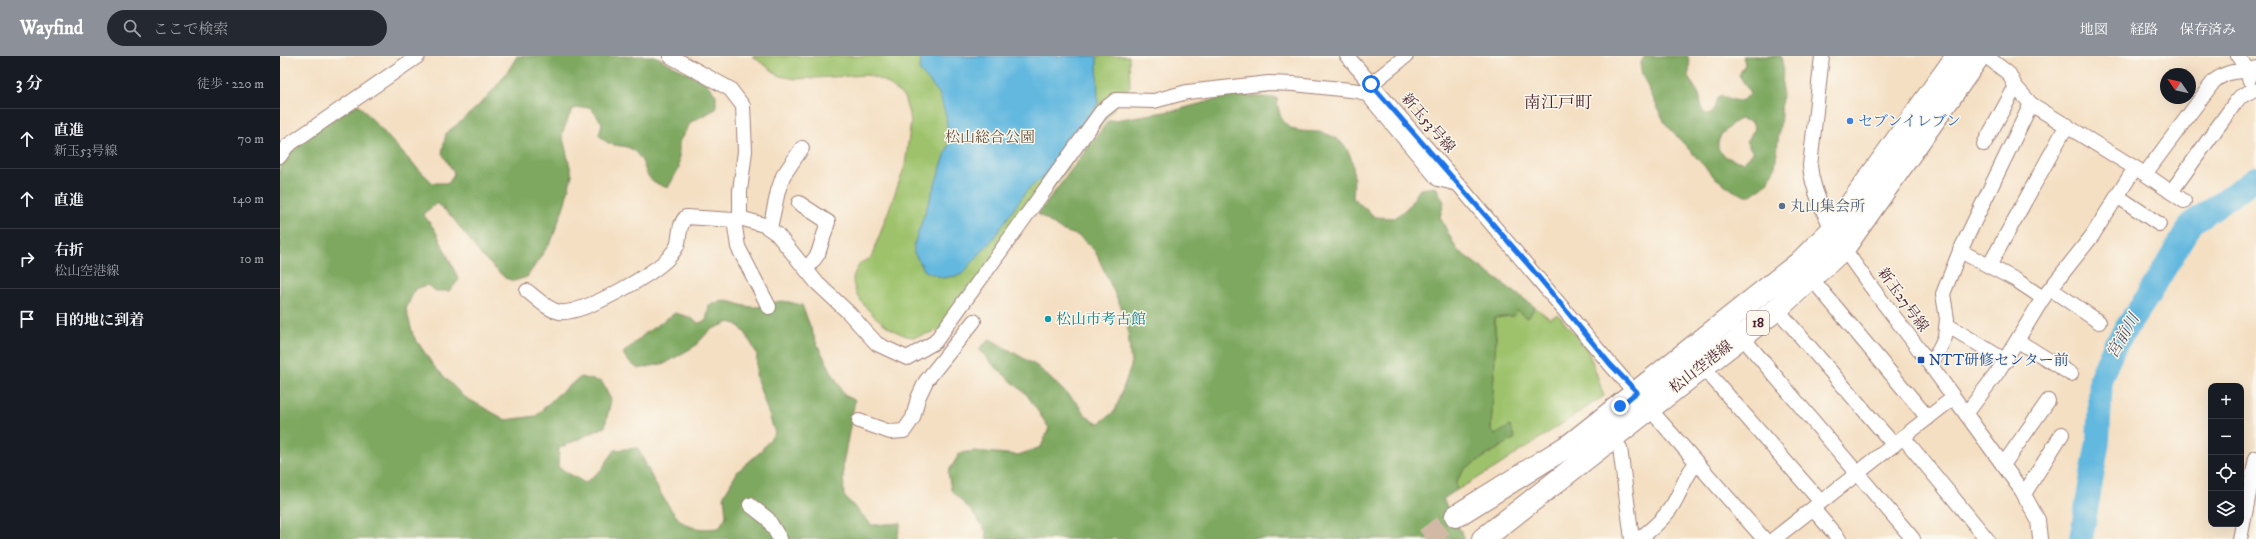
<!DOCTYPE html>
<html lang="ja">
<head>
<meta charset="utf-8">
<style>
	:root { --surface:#171b24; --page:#242831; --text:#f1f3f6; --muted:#9ea1a6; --line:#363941; --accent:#8c9099 }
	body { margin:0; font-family:"IM FELL DW Pica","Noto Serif JP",serif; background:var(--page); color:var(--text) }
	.controls { position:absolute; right:12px; bottom:12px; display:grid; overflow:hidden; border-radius:8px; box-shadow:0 4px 16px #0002 }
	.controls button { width:36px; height:36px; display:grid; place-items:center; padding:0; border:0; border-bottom:1px solid var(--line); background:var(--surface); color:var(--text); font:20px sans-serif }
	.compass { position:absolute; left:1880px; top:12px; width:36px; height:36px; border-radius:50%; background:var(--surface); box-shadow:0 4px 16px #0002; rotate:304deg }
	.stop { position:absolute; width:12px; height:12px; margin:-9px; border:3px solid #1a73e8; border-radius:50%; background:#fff }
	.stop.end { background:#1a73e8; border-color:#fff; box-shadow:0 1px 4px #0008 }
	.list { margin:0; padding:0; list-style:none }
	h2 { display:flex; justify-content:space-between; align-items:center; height:52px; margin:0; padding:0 16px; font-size:17px }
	h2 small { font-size:13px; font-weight:400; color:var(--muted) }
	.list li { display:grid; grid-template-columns:26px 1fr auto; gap:12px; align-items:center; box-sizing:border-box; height:60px; padding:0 16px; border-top:1px solid var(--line) }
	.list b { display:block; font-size:15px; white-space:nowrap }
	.list p { margin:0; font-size:13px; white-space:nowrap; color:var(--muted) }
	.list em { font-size:13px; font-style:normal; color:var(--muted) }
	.icon { flex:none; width:22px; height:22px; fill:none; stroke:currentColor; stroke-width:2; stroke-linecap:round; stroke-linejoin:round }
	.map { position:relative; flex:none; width:1976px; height:483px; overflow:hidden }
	header { display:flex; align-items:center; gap:24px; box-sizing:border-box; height:56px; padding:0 20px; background:var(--accent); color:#fff }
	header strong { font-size:19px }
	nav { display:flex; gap:22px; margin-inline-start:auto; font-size:14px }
	.search { width:280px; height:36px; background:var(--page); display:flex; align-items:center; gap:10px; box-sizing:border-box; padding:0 14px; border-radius:22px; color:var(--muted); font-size:15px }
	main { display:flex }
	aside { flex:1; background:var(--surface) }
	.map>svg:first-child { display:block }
	.green { fill:#9ec26c; stroke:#74704c }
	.forest { fill:#7ea860; stroke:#646446; fill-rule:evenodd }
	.water { fill:#62b8df; stroke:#566c85 }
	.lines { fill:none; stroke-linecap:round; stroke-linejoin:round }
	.river { stroke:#62b8df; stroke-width:24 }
	.primary-tunnel { stroke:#d2b9a5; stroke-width:22; stroke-dasharray:22 11; stroke-linecap:butt }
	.street-casing { stroke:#9f7f77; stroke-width:16 }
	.primary-casing { stroke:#9f7f77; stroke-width:24 }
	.street { stroke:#fff; stroke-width:14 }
	.primary { stroke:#fff; stroke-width:22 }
	.route { stroke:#1a73e8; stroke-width:5 }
	.shop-dot { fill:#3f7fe0; stroke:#fbf7ec; stroke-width:1.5 }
	.service-dot { fill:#5c6f8a; stroke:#fbf7ec; stroke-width:1.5 }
	.culture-dot { fill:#0f9aa8; stroke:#fbf7ec; stroke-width:1.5 }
	.transit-dot { fill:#1a4fb4; stroke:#fbf7ec; stroke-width:1.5 }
	.labels { text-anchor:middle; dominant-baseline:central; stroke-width:3; stroke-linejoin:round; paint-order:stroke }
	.shield { fill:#fbf7ec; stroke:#7f6065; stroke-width:1 }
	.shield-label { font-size:14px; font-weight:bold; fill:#4a1f2b }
	.shop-label { font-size:15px; fill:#366cbe; stroke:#fbf7ec; text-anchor:start }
	.street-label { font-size:15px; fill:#4a1f2b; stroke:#fbf7ec }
	.park-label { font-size:15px; fill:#63503e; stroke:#fbf7ec }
	.service-label { font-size:15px; fill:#4e5e75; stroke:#fbf7ec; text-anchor:start }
	.culture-label { font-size:15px; fill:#0d838f; stroke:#fbf7ec; text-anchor:start }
	.transit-label { font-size:15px; fill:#164399; stroke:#fbf7ec; text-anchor:start }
	.water-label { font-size:16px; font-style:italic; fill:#52556a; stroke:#fbf7ec }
	.quarter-label { font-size:17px; fill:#4a1f2b; stroke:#fbf7ec }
</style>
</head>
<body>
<header>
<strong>Wayfind</strong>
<div class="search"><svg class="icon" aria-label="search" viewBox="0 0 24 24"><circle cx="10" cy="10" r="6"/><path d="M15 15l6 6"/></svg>ここで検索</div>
<nav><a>地図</a><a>経路</a><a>保存済み</a></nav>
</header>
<main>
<aside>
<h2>3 分<small>徒歩 · 220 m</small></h2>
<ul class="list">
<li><svg class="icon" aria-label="ahead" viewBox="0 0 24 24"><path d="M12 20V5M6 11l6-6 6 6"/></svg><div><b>直進</b><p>新玉53号線</p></div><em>70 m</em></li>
<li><svg class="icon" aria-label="ahead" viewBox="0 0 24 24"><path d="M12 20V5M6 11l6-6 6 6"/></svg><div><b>直進</b></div><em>140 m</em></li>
<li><svg class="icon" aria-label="right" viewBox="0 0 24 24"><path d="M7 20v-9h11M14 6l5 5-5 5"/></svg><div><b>右折</b><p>松山空港線</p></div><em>10 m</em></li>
<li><svg class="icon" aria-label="arrive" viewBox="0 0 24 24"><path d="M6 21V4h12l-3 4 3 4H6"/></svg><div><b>目的地に到着</b></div></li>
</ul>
</aside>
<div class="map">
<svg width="1976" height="483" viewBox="0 0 1976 483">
	<rect width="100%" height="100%" fill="#fbf7ec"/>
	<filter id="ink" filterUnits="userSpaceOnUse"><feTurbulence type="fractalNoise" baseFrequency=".025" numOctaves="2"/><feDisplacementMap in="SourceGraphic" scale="8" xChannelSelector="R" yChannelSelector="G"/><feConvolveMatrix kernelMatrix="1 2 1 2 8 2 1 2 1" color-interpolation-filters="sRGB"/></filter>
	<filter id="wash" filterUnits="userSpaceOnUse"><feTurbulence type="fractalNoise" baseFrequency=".012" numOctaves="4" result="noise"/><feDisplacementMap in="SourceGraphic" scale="16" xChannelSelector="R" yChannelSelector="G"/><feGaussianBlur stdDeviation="0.9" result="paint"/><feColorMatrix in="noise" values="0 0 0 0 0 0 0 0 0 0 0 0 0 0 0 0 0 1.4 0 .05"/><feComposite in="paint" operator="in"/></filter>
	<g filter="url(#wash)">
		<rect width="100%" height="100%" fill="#f4dfc3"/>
		<!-- green -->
		<g class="green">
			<path d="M472,0H849L850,31L664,273C657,274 637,282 631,281C609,277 573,247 573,223C573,218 578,211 580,207L591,202L625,110L631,65L624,41L606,26L587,19L516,23L500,20Z"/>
			<path d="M1255,251L1270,263L1278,258C1286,270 1297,279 1305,291C1314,305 1318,325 1324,340L1215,412L1177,434L1176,427L1183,414L1235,382L1215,379L1211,374L1216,281L1214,261L1233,260L1237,255L1248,262Z"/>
		</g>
		<!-- forest -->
		<g class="forest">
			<path d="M237,0H375L426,27L436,39V53L411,66L399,86V112L388,132C357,122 372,112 354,95C344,86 332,95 319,79L322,67L310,51L292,53L282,78L292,119L285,147L272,184L247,221L234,225L225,222L201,199L172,161L157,147L143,158L155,174L179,224L169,235H156L147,229L135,233L126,253L133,279L153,309L183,340L226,364L256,360L276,340L301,321L322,326L331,344L325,371L279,392L278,411L305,427L321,414L335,394L358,392C368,413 384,449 401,465C410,474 427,473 439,472L446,460L444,439L458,415L479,397L495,377L476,321L477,298L466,278L458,269L450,266L430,274L415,290L386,307L358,313L347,304L343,297L367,276L395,257L409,261L418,267L426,265L429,249C453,239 456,252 477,251C485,250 493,246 501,245C508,245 516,248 522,249L537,288L564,339L575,344L563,408L564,440L592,469L621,467L617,483H0V95L78,48L133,108L153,127H169L174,117L162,97L166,77C194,56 220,31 237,0Z"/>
			<path d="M1365,0H1408L1410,11L1408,21L1419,38L1423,56L1429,59L1433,55L1438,42L1442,40C1454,43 1461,50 1470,37L1459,19L1465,8L1463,0H1501L1503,10L1501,60L1495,112L1490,120L1489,126L1471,139H1464L1454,135L1434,121L1385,67L1362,19L1360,8ZM1461,63L1472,66L1475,73L1466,85L1473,97L1463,106C1443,103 1428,92 1446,74C1451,69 1454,65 1461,63Z"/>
			<path d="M952,39L997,42C998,53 1000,67 1013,73C1021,77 1034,74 1043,77C1076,86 1075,114 1073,142L1095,161L1115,162L1128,151L1140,133L1156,131L1164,146L1160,161L1177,194L1255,251L1248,262L1237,255L1234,260L1214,262L1216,281L1211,374L1215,379L1230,370L1235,382L1183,414L1176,427L1177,434L1163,443L1185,483H706L707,477L694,458L671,434L668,416L680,397L695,395L738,399L761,391L769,372L747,339L712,308L699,293L710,283L757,310L797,347L806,360L818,368L835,355L851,310L847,264L815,195L799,180L781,174L758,158L828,65L897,54Z"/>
		</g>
		<!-- water -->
		<polygon class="water" points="640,0 817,0 818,48 763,121 747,134 712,184 681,219 663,222 645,215 634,197 634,188 669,88 666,60 659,37 639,14 641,7"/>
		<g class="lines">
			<!-- river -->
			<polyline class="river" points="1801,483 1818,385 1821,321 1835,289 1866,243 1912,167 1976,122"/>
		</g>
	</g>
	<g filter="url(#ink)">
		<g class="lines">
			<!-- primary-tunnel -->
			<polyline class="primary-tunnel" points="1146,483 1176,460"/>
			<!-- street casing -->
			<g class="street-casing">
				<g id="street">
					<polyline points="390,0 450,33 463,50 465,95 460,135 460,162 484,169 497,178 537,227 569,257 597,288 627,302 655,286 821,56 836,44 874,45 907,36 989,27 1014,28 1079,35 1088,39 1158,123 1178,128 1330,308 1484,483"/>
					<polyline points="1067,0 1178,128"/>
					<path d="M1542,0L1530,110C1537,172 1599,239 1635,288C1671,337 1706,386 1742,435L1758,464L1760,483"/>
					<polyline points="1706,0 1729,18 1735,30 1751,48 1855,112"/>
					<polyline points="1958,0 1968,15 1969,23"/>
					<polyline points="1091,28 1126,0"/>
					<polyline points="1751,48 1680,195 1736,224 1763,242"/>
					<polyline points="1704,88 1732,37 1737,33"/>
					<polyline points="0,100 7,90 138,0"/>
					<polyline points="1865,118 1904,145"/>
					<polyline points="1891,136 1955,47 1960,41 1973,34"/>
					<polyline points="1837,140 1879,168"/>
					<polyline points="519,147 548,166 538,198 527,213"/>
					<polyline points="454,164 458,191 489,251"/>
					<polyline points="490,172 498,135 503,120 522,92"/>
					<polyline points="1709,210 1787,69"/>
					<polyline points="1532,223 1648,362"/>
					<polyline points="1771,233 1819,266"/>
					<path d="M247,235C257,242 267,254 280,256C302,259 377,217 390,200C393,196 397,192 398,187C400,177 399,168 406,161L454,164L460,162"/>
					<polyline points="1497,253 1614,389"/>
					<polyline points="1667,269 1726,305"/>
					<polyline points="1457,275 1633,483"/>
					<polyline points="1738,285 1791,318"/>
					<polyline points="1649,307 1656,300 1665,281 1667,263 1663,238 1680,195"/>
					<polyline points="1422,310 1541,446"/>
					<path d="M1686,358L1717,317L1763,242L1812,180L1855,112L1865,118L1934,25C1953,11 1957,19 1976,12"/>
					<polyline points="579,365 610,376 624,375 633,362 638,342 646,325 694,265"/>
					<polyline points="1332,381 1340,392 1352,483"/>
					<polyline points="1623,381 1707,483"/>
					<polyline points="1723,409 1768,345"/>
					<polyline points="1744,438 1782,378"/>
					<polyline points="470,449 488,463 500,483"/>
					<polyline points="1533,453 1559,483"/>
					<path d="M1359,483C1372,473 1384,463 1392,450C1402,435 1405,418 1417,407"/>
					<polyline points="1494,483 1673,342"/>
					<polyline points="1960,483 1976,402"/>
				</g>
			</g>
			<!-- primary casing -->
			<g class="primary-casing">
				<g id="primary">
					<polyline points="1176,460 1291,388 1519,207 1553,173 1677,0"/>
					<polyline points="1203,483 1497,253 1564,192 1699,0"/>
				</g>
			</g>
			<!-- street -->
			<use href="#street" class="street"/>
			<!-- primary -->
			<use href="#primary" class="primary"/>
		</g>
	</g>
	<g class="lines" filter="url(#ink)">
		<!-- route -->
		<polyline class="route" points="1091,28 1252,213 1330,308 1357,336 1340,350"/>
	</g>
	<!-- markers -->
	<circle class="shop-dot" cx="1570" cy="65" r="4"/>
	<circle class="service-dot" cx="1502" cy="150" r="4"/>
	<circle class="culture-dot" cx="768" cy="263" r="4"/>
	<rect class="transit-dot" x="1637" y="300" width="8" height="8" rx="2"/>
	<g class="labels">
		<!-- shield labels -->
		<rect class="shield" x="1467" y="255" width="22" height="24" rx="3"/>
		<g class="shield-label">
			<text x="1478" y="267">18</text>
		</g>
		<!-- shop labels -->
		<g class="shop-label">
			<text x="1578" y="65">セブンイレブン</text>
		</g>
		<!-- street labels -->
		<g class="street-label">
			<text transform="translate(1148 67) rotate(49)">新玉53号線</text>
			<text transform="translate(1623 244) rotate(54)">新玉27号線</text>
			<text transform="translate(1421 311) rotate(-38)">松山空港線</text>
		</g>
		<!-- park labels -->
		<g class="park-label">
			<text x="710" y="81">松山総合公園</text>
		</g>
		<!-- service labels -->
		<g class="service-label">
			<text x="1510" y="150">丸山集会所</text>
		</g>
		<!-- culture labels -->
		<g class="culture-label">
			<text x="776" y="263">松山市考古館</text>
		</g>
		<!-- transit labels -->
		<g class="transit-label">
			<text x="1649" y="304">NTT研修センター前</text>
		</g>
		<!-- water labels -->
		<g class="water-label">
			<text transform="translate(1843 280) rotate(-60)">宮前川</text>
		</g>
		<!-- quarter labels -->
		<g class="quarter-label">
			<text x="1278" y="47">南江戸町</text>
		</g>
	</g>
</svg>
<div class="controls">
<button>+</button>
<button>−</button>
<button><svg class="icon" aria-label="locate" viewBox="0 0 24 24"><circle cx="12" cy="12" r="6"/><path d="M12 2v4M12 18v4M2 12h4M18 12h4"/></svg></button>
<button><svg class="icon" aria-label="layers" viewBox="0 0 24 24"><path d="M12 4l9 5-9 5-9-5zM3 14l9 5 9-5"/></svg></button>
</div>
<svg class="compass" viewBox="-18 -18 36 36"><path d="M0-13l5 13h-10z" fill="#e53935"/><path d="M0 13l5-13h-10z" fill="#9ea1a6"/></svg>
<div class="stop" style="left:1091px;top:28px"></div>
<div class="stop end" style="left:1340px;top:350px"></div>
</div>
</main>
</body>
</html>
